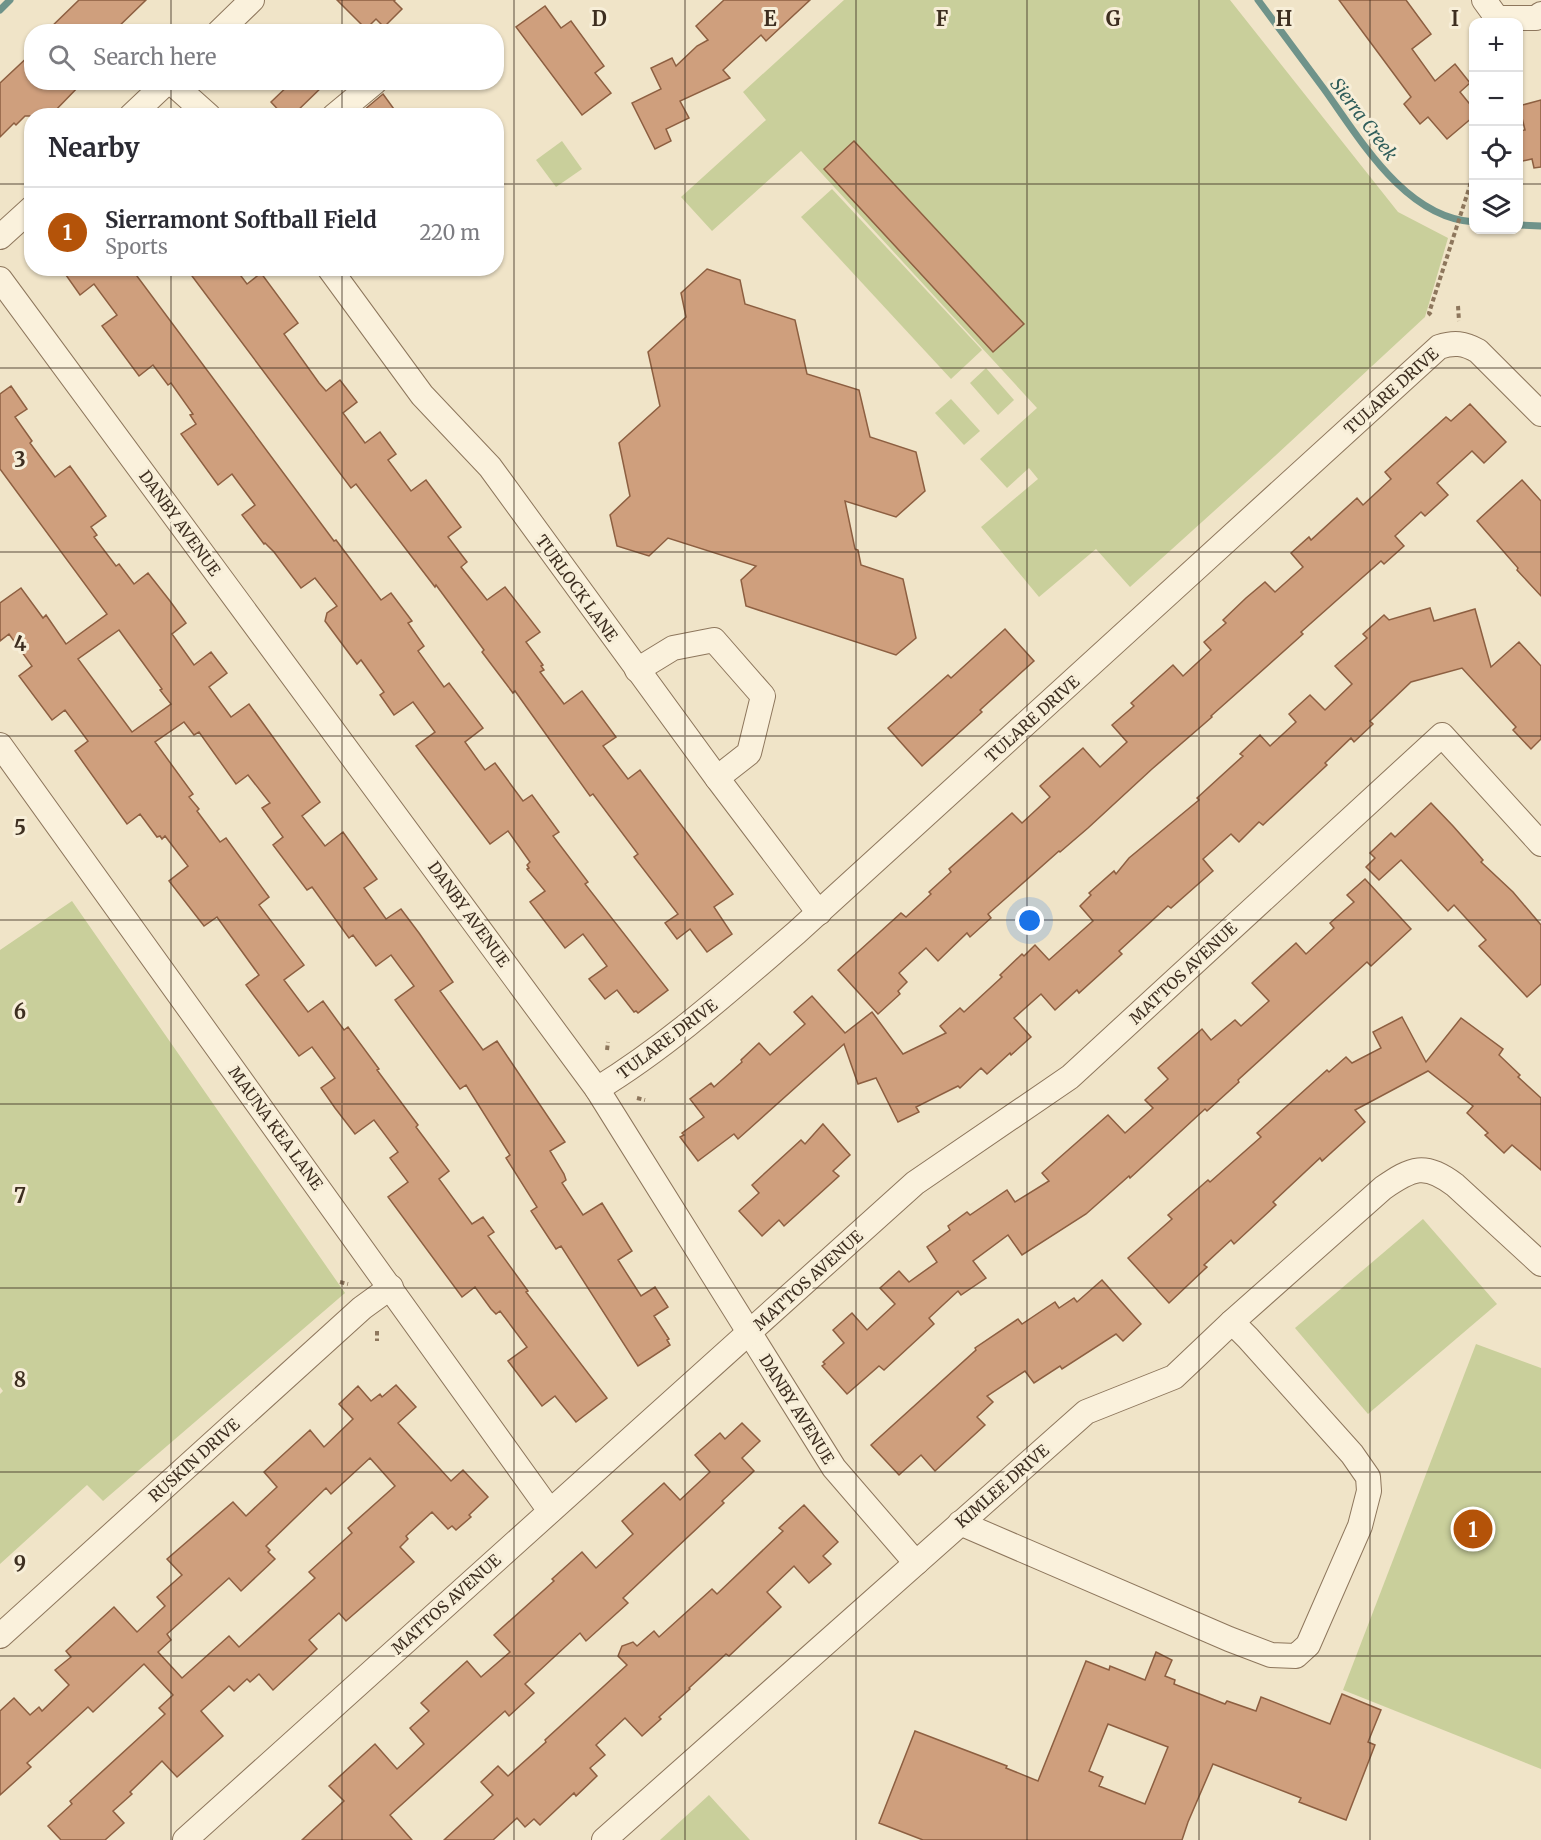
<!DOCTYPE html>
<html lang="en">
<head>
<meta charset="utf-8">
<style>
	:root { --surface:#fff; --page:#f2f2f3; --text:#2b2b33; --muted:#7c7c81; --line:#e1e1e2; --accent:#b45309 }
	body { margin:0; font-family:Merriweather,serif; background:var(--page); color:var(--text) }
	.controls { position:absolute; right:18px; top:18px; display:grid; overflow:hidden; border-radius:12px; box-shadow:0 2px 4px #0004 }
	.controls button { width:54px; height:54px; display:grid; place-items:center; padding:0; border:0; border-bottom:2px solid var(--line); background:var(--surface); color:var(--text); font:30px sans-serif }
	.you { position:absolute; left:1030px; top:921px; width:21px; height:21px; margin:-15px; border:4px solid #fff; border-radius:50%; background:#1a73e8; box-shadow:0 0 0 9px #1a73e833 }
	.badge { display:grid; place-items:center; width:39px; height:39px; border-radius:50%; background:var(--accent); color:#fff; font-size:20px; font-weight:700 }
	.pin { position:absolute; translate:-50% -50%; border:3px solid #fff; box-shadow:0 2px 6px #0006 }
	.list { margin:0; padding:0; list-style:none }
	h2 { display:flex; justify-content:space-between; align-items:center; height:78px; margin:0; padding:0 24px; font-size:26px }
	h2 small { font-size:20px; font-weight:400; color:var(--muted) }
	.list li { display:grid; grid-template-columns:39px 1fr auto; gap:18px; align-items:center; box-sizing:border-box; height:90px; padding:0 24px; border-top:2px solid var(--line) }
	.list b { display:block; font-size:22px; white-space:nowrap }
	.list p { margin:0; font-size:20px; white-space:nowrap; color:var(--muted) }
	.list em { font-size:20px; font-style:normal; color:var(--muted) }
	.icon { flex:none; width:33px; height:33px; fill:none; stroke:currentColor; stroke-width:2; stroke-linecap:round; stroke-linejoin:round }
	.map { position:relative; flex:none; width:1541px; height:1840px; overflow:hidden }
	.search { position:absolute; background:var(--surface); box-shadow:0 2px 4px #0004; left:24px; top:24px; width:480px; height:66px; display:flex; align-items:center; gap:15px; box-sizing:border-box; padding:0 21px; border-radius:24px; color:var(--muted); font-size:22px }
	.panel { position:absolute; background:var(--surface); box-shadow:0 2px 4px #0004; left:24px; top:108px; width:480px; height:168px; border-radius:24px }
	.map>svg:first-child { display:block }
	.green { fill:#c9cf9b }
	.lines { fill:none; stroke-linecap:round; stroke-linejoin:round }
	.stream { stroke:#6f938a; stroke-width:7 }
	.building { fill:#cf9f7d; stroke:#8d5f41; stroke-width:1.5; fill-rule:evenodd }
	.minor-casing { stroke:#8d765c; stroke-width:26 }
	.path { stroke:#8d765c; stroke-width:4; stroke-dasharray:4.5 3; stroke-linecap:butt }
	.minor { stroke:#faf1dc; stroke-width:24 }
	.grid { fill:none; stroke:#3d2e20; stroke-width:1.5; stroke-opacity:0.55 }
	.labels { text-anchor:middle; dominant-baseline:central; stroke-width:6; stroke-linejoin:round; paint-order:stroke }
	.street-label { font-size:16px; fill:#3d2e20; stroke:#f7eed8 }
	.water-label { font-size:18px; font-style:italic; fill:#2f5d5a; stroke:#f7eed8 }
	.grid-label { font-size:20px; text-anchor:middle; font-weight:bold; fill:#3d2e20; stroke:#f7eed8; stroke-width:6; stroke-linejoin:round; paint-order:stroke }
</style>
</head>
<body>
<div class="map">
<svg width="1541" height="1840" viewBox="0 0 1541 1840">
	<rect width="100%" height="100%" fill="#f0e4c8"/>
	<!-- green -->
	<g class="green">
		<polygon points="844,0 1230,0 1398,212 1448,238 1425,317 1275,456 1130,587 1096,549 1039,597 981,527 1038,479 1029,468 1007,488 980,459 1037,408 801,151 712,231 681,197 766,120 743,92"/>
		<polygon points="562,141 582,169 556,187 536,160"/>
		<polygon points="832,189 982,350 951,379 801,217"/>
		<polygon points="986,368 1014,400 998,415 970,383"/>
		<polygon points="951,399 980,431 964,445 935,413"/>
		<polygon points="72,901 345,1293 103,1501 87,1485 0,1564 0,1394 3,1391 0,1387 0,950"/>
		<polygon points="1423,1219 1497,1304 1368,1414 1295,1328"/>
		<polygon points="1476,1344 1541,1368 1541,1769 1343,1690"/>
		<polygon points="709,1795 750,1840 660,1840"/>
	</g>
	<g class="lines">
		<!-- stream -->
		<g class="stream">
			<path d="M1258,0C1280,30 1302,59 1324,89C1360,139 1405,218 1474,222"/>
			<polyline points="0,10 10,0"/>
			<polyline points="1518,225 1541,226"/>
		</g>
	</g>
	<!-- building -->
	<g class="building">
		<polygon points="79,0 146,0 113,32 46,32"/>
		<polygon points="337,0 395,0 394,1 402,9 384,27 376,19 366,29"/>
		<polygon points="724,0 810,0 766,41 761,35 723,70 730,78 680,101 689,118 666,129 671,141 655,149 632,103 661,89 651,68 672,58 676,66 697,46 708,40 696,26"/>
		<polygon points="1339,0 1406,0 1431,34 1412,49 1435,81 1455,64 1470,83 1460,92 1473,108 1473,117 1447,139 1428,117 1420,124 1404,104 1411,97"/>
		<polygon points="545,6 561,28 571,21 604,66 595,73 611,93 582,115 516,27"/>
		<polygon points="32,53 32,82 83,82 50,116 25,116 16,125 14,123 0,137 0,83"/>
		<polygon points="292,82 327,82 292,116 284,116 271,102"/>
		<polygon points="383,94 399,116 357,116"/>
		<polygon points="1541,100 1541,167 1534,168 1532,159 1518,162 1518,131 1525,130 1519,106"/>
		<polygon points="854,141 1024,324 993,352 824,169"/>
		<polygon points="61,268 131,268 334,541 336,540 381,600 391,593 412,621 408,623 424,646 418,651 444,687 449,683 483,728 465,742 485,770 495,763 523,801 532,795 559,832 553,836 588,882 585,884 668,990 638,1013 636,1011 634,1012 617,990 605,999 589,979 607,966 583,934 565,948 530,902 545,891 527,869 529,868 527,865 530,862 508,831 490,844 416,746 435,732 413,702 394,715 380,695 384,692 361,660 357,664 325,621 327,613 337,606 315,578 301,588 274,552 265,543 264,544 242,515 255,505 232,474 218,485 181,434 196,424 190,415 193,414 171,383 168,385 153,365 139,376 102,326 117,315 94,284 80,295"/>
		<polygon points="186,268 235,268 247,284 261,273 298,323 284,334 319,383 326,391 340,380 357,402 343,413 365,443 380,432 396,454 388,460 411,491 426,480 461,527 448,537 467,562 461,567 487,600 505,587 540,632 526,642 543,665 541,666 544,670 540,672 564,704 582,691 616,737 603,746 628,779 640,770 733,894 714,907 732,934 707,952 690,929 677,939 665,923 678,914 634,857 638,854 593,794 590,796 515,691 513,693 482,652 484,650 436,585 435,587 356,484 351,488"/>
		<polygon points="707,269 740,280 745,304 795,320 807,374 859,390 870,437 916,452 925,491 896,517 845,501 855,549 858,550 861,565 903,579 916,638 896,655 746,606 741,580 756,566 668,538 649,556 617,546 610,515 630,496 619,443 660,406 648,352 686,317 681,293"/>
		<path d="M11,386L27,409L15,417L32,441L30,443L55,477L70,466L106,516L91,527L97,535L94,537L116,566L119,564L134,584L148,573L170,601L186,623L172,634L194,665L211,652L227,673L209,687L231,717L249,704L320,802L302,816L325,846L343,832L377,879L364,888L386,919L401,909L419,933L453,982L440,991L483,1050L497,1041L565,1142L550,1151L564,1174L566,1180L562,1183L583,1215L602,1203L632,1251L618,1260L641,1296L655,1287L668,1307L654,1316L669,1339L667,1340L670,1345L638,1366L561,1246L556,1249L531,1211L537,1207L506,1158L510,1155L466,1085L460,1089L395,1000L414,986L391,955L376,966L353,935L349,938L312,887L307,890L273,845L283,837L262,808L270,803L248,775L236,784L199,732L194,735L184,722L155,742L193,794L189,797L199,809L197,811L220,842L226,838L269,897L259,905L304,965L284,980L308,1012L323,1001L344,1030L348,1027L379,1069L377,1070L418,1125L416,1127L449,1171L439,1179L472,1224L483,1217L494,1232L488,1236L528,1291L526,1292L607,1398L576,1422L555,1396L542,1406L508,1361L527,1347L500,1311L496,1314L491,1309L475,1287L462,1297L388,1197L408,1182L390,1158L398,1152L374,1120L355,1134L335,1108L321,1088L335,1078L312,1047L299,1056L246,985L259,975L217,917L204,926L169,881L188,866L165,836L162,839L160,836L157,837L140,814L127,824L75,751L88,741L65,710L52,720L19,676L32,666L9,634L0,641V603L21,588L43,618L46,615L66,644L107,614L0,469V394ZM119,630L162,689L160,690L171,704L132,732L78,659Z"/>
		<polygon points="1470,404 1506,442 1484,463 1472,451 1437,483 1448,495 1425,516 1421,512 1395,536 1404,546 1384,564 1381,561 1301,632 1303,634 1211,716 1212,717 1152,769 1088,828 1060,852 1059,851 988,914 991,918 970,937 967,933 938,961 926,948 899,973 907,982 898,991 900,994 878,1014 838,970 901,913 906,917 931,894 929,892 951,872 949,869 1012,813 1022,823 1050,797 1040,786 1083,748 1100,767 1127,742 1112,725 1134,706 1131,703 1173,665 1183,676 1211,650 1204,642 1226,623 1223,620 1246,598 1265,582 1275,592 1303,567 1291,553 1309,537 1311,540 1357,498 1363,505 1391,479 1385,472 1446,417 1451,421"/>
		<polygon points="1522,480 1541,501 1541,596 1517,570 1518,568 1477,521"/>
		<polygon points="1430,608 1434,621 1475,609 1491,667 1519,642 1541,666 1541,739 1531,749 1513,730 1516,727 1462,668 1411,682 1370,721 1373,724 1354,742 1351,738 1325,763 1327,765 1263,825 1259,822 1239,842 1231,834 1203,859 1213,871 1171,908 1168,906 1119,951 1122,954 1079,993 1077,990 1055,1010 1041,994 1014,1018 1031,1037 1011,1055 1010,1053 987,1074 981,1068 960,1088 958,1086 916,1107 919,1112 898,1122 876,1078 858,1084 844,1044 738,1139 734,1134 698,1161 680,1137 684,1135 682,1133 704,1117 690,1099 711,1083 714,1087 742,1062 741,1060 759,1043 770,1055 805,1024 794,1012 812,996 845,1033 872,1012 903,1054 946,1033 940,1026 960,1008 964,1012 1002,977 1000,975 1022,954 1024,956 1035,945 1049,960 1093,921 1080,906 1091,895 1089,893 1114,871 1116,874 1129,858 1199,800 1197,798 1243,756 1240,754 1260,735 1270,746 1296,722 1289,714 1310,695 1325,710 1352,684 1335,666 1367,638 1363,634 1384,615 1389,620"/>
		<polygon points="1005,629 1034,661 980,710 982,712 922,766 888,728 948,675 951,678"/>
		<polygon points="1431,803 1453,826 1483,860 1481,862 1513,892 1541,925 1541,984 1527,997 1479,946 1486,940 1454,905 1448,911 1401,860 1379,880 1366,867 1375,858 1370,853 1391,833 1395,837"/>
		<polygon points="1365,879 1411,929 1371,966 1367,962 1238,1080 1239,1082 1207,1111 1205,1109 1130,1178 1129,1176 1086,1214 1022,1255 1008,1235 973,1261 986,1278 961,1295 958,1291 929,1318 934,1324 884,1370 879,1366 847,1394 822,1366 825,1364 823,1362 844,1343 833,1330 852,1313 867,1330 895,1304 880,1288 899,1271 909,1282 937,1262 927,1247 950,1230 948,1226 967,1212 970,1215 1007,1190 1015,1202 1049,1181 1042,1173 1108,1115 1125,1133 1153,1108 1145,1100 1168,1079 1158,1068 1202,1029 1211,1040 1235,1020 1241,1026 1269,1001 1252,983 1296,943 1306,954 1334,928 1330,923 1354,902 1347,895"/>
		<polygon points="1402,1017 1426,1062 1461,1018 1503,1049 1499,1055 1520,1075 1518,1077 1541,1098 1541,1170 1512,1145 1504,1153 1485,1135 1488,1133 1467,1113 1473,1106 1428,1071 1355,1110 1365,1122 1322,1161 1320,1158 1273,1202 1276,1205 1234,1244 1231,1240 1204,1265 1207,1267 1169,1303 1128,1258 1172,1219 1168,1215 1208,1180 1210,1182 1261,1137 1257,1133 1327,1070 1329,1072 1346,1057 1352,1063 1381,1048 1373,1032"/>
		<polygon points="823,1124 850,1155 833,1171 839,1176 784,1226 779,1220 762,1236 739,1211 759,1193 752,1185 801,1140 805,1144"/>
		<polygon points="1102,1280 1141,1324 1123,1341 1116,1334 1062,1369 1060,1366 1034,1383 1025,1371 987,1396 993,1402 977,1417 985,1425 935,1471 921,1455 899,1475 871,1445 976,1350 975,1348 1018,1319 1022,1324 1055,1302 1059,1308 1074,1298 1077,1302"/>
		<path d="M396,1385L416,1407L398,1423L451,1481L463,1470L488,1497L469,1515L471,1517L456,1530L452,1526L448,1529L432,1512L406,1536L408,1539L400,1547L414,1562L346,1621L339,1613L309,1640L317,1649L273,1690L259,1674L250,1682L247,1679L234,1691L229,1686L201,1711L223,1736L177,1777L162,1761L130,1792L132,1794L113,1811L124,1823L105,1840H61L48,1826L72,1804L70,1801L165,1714L159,1708L173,1695L144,1664L93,1712L88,1707L27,1763L31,1767L0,1795V1711L14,1698L30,1715L39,1707L42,1711L69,1685L55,1670L71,1657L66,1651L114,1607L137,1632L165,1606L157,1597L182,1575L167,1559L233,1502L246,1516L277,1487L264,1472L310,1430L324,1447L353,1419L339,1404L358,1386L371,1401L380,1394L382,1397ZM370,1458L395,1486L348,1528L352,1533L309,1572L315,1578L239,1647L229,1636L182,1678L158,1652L171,1640L167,1634L229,1578L241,1591L275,1559L268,1552L270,1550L266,1546L326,1488L331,1494Z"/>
		<polygon points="742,1423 760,1441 742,1458 754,1471 722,1501 724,1503 623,1598 628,1603 586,1641 580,1633 525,1684 534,1693 509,1716 505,1711 390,1815 412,1840 302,1840 344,1801 329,1786 375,1744 397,1769 424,1744 410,1728 429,1711 421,1703 467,1661 481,1677 510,1652 494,1635 554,1581 552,1579 582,1552 596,1568 633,1534 622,1521 664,1483 680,1500 710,1472 695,1455 720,1433 725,1439"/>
		<polygon points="804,1505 838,1542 823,1556 831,1564 809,1583 794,1566 767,1592 781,1607 729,1656 726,1654 689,1688 690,1689 659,1717 661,1719 642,1736 625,1718 596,1745 605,1755 590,1768 597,1776 576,1796 574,1793 540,1825 534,1819 525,1827 517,1818 493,1840 444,1840 493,1795 481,1782 498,1766 508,1776 546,1742 545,1740 627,1665 618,1656 622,1646 633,1642 637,1646 654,1631 659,1637 712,1589 717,1594 783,1531 779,1528"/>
		<path d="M1156,1652L1172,1660L1165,1676L1175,1680L1174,1684L1225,1704L1227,1701L1256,1711L1261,1697L1330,1724L1342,1694L1381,1710L1368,1742L1375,1745L1346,1820L1299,1802L1301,1798L1213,1764L1188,1822L1182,1840H923L879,1823L915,1731L1007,1766L1006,1768L1038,1781L1086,1661L1109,1670L1110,1666L1145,1680ZM1108,1724L1168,1747L1145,1804L1099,1786L1103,1777L1089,1771Z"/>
	</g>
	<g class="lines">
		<!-- minor casing -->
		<g class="minor-casing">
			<g id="minor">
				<polyline points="1484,0 1497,18 1536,18 1541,14"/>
				<polyline points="219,32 252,0"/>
				<polyline points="171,82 209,116"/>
				<polyline points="131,116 167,82"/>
				<polyline points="334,116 375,82"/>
				<polyline points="0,237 32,208"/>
				<polyline points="329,268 422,395 490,467 717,778 819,913"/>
				<polyline points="0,279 597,1089 834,1468 916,1563"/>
				<polyline points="637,670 673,648 714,640 763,696 749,753 717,778"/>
				<polyline points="0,745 550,1511"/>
				<path d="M597,1089C669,1045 732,988 796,933L1439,347C1454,342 1464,343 1478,351L1541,414"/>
				<polyline points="960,1523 1229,1639 1271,1655 1296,1656 1308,1645 1360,1526 1369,1491 1368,1477 1352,1454 1248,1338 1232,1322"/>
				<polyline points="0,1636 362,1308 391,1287"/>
				<polyline points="185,1840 915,1183 1070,1077 1442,735 1541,844"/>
				<path d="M604,1840L1086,1412L1174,1377L1232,1322L1383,1188C1412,1168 1425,1162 1455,1185L1541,1264"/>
			</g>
		</g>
		<!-- path -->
		<g class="path">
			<polyline points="1458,306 1459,321"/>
			<polyline points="1431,315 1429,313 1474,173"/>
			<polyline points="607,1050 608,1042"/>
			<polyline points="637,1098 645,1100"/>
			<polyline points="340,1282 348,1284"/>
			<polyline points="377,1331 377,1341"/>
		</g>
		<!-- minor -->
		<use href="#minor" class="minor"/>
	</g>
	<!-- grid -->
	<path class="grid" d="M171,0V32M342,0V32M514,0V1840M685,0V1840M856,0V1840M1027,0V1840M1199,0V1840M1370,0V1840M171,82V116M342,82V116M0,184H32M496,184H1474M1518,184H1541M171,268V1840M342,268V1840M0,368H1541M0,552H1541M0,736H1541M0,920H1541M0,1104H1541M0,1288H1541M0,1472H1541M0,1656H1541"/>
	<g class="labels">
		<!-- street labels -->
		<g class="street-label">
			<text transform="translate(1391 391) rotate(-42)">TULARE DRIVE</text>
			<text transform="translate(180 523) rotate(54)">DANBY AVENUE</text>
			<text transform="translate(577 588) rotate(54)">TURLOCK LANE</text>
			<text transform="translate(1032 719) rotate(-42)">TULARE DRIVE</text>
			<text transform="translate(469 914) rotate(54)">DANBY AVENUE</text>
			<text transform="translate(1183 973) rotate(-43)">MATTOS AVENUE</text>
			<text transform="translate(667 1039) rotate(-37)">TULARE DRIVE</text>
			<text transform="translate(276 1128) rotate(54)">MAUNA KEA LANE</text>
			<text transform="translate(808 1280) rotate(-42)">MATTOS AVENUE</text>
			<text transform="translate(797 1409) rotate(58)">DANBY AVENUE</text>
			<text transform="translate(194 1460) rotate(-42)">RUSKIN DRIVE</text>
			<text transform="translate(1002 1486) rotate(-41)">KIMLEE DRIVE</text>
			<text transform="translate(446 1604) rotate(-42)">MATTOS AVENUE</text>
		</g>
		<!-- water labels -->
		<g class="water-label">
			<text transform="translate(1364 119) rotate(53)">Sierra Creek</text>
		</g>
	</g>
	<g class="grid-label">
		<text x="599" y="26">D</text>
		<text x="770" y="26">E</text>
		<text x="942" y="26">F</text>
		<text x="1113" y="26">G</text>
		<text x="1284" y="26">H</text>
		<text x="1455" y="26">I</text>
		<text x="20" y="467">3</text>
		<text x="20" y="651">4</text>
		<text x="20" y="835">5</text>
		<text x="20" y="1019">6</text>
		<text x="20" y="1203">7</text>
		<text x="20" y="1387">8</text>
		<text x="20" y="1571">9</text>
	</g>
</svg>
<div class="controls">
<button>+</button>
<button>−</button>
<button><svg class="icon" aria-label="locate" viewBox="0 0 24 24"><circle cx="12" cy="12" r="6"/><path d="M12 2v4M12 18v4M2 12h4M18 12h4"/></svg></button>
<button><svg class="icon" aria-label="layers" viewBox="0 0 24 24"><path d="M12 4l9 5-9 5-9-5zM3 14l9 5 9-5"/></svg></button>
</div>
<div class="you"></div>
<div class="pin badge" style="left:1473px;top:1529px">1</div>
<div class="search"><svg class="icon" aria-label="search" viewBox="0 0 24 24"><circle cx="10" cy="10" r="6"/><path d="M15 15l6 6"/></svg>Search here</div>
<section class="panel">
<h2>Nearby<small></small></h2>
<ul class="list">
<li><span class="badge">1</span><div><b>Sierramont Softball Field</b><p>Sports</p></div><em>220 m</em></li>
</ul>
</section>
</div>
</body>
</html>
